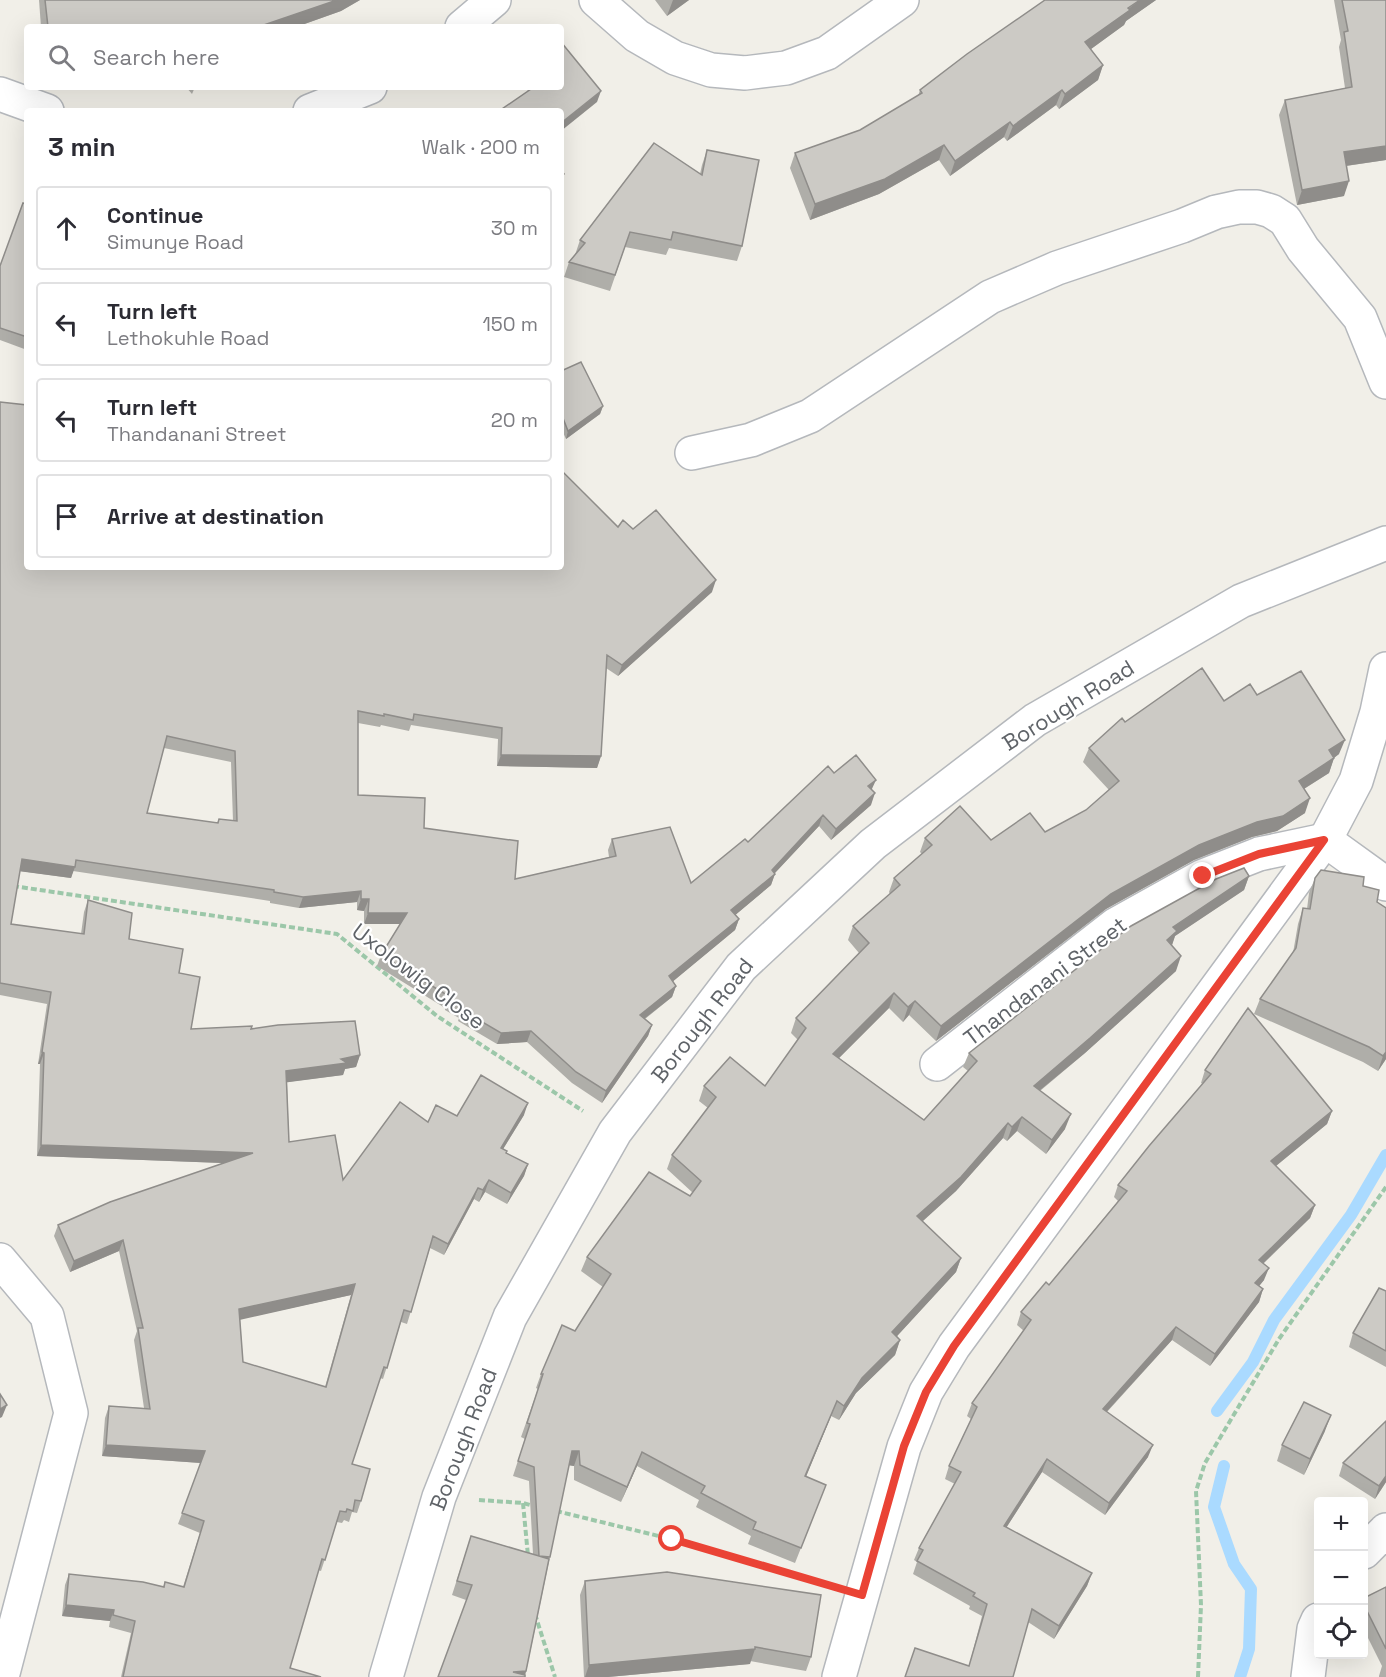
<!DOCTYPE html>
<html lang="en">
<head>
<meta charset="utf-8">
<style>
	:root { --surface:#fff; --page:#f7f7f7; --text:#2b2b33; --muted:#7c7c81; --line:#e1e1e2 }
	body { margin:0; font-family:"Space Grotesk",sans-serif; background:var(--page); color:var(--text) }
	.controls { position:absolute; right:18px; bottom:18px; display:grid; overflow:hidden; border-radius:6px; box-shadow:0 6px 24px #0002 }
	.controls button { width:54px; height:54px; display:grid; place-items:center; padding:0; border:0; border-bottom:2px solid var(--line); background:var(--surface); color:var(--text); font:30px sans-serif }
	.stop { position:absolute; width:18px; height:18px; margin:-14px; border:4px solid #ea4335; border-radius:50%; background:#fff }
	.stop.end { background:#ea4335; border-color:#fff; box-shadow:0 2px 6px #0008 }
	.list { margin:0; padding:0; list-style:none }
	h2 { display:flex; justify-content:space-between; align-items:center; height:78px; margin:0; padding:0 24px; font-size:26px }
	h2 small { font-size:20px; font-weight:400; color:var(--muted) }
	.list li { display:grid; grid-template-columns:39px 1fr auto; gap:18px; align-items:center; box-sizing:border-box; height:84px; margin:0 12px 12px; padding:0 12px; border:2px solid var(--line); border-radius:6px }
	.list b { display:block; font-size:22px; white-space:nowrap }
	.list p { margin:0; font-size:20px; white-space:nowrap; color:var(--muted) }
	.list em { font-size:20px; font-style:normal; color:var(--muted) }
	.icon { flex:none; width:33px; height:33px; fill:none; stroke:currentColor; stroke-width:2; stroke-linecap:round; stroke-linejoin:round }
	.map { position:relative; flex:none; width:1386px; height:1677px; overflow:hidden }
	.search { position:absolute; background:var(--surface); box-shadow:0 6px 24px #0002; left:24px; top:24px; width:540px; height:66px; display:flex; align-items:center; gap:15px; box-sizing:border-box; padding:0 21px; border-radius:6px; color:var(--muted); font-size:22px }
	.panel { position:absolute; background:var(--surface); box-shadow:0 6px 24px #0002; left:24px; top:108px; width:540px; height:462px; border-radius:6px }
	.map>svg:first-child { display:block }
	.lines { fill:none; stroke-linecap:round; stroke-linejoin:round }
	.stream { stroke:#aadaff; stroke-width:12 }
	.minor-casing { stroke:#b5b8bc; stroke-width:36 }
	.path { stroke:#9cc7a9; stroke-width:4; stroke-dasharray:6 3; stroke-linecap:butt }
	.minor { stroke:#fff; stroke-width:33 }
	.wall { fill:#afaea9; fill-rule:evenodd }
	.shaded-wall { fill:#8f8d8a }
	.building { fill:#cccac5; stroke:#8f8d8a; stroke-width:1.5; fill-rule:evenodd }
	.route { stroke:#ea4335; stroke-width:8 }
	.labels { text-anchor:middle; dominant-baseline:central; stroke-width:4.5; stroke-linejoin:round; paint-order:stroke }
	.street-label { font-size:22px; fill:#5f6368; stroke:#fff }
</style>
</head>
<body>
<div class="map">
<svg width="1386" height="1677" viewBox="0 0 1386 1677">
	<rect width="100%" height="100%" fill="#f1efe8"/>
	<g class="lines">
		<!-- stream -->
		<g class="stream">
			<polyline points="1217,1411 1253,1362 1274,1320 1351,1215 1386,1155"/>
			<polyline points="1224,1466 1214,1507 1234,1564 1251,1589 1249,1649 1240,1677"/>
		</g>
		<!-- minor casing -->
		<g class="minor-casing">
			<g id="minor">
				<polyline points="596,0 637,36 675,58 711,70 745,73 786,68 827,53 902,0"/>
				<polyline points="462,27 494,0"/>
				<polyline points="0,94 47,111"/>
				<polyline points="310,111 370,87"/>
				<polyline points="692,453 751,440 810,416 990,297 1057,268 1182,226 1216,212 1239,207 1257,207 1271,211 1285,220 1303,249 1360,318 1386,382"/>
				<polyline points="937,1064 1115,925 1203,876 1259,854 1325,840 1386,884"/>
				<polyline points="0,1260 47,1316 71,1413 2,1677"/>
				<polyline points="1364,1552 1386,1530"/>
				<polyline points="386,1677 439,1497 510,1317 615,1132 741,967 873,844 1035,720 1241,601 1386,543"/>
				<polyline points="839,1677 904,1447 926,1392 954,1346 1325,840 1356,781 1377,712 1386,669"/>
				<polyline points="1308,1677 1314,1629 1318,1620"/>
			</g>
		</g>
		<!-- path -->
		<g class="path">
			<polyline points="13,886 337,934 437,1016 583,1111"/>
			<polyline points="479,1500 523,1503 534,1506"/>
			<polyline points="523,1503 528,1556"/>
			<polyline points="556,1511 671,1539 826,1584"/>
			<polyline points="535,1614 555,1677"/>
			<polyline points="1198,1677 1201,1605 1196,1491 1205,1463 1279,1339 1386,1187"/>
		</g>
		<!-- minor -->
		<use href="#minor" class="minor"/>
	</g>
	<!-- wall -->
	<g class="wall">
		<polygon points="39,0 360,0 341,11 296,27 41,27"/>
		<polygon points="655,0 689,0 667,16"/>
		<polygon points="1045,0 1156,0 1126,21 1124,25 1091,49 1103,65 1098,80 1059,109 1056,105 1007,141 1004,137 950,176 939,160 879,194 810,220 790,168 795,153 860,130 918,96 920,90"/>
		<polygon points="1334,0 1386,0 1386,160 1346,166 1344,196 1297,205 1279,115 1285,100 1345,88 1339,47 1341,40"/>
		<polygon points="186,87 195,87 192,94"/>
		<polygon points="525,87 561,87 597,102 528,91"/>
		<polygon points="707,150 742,246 737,261 669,248 666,255 625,247 610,291 564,277 569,262 575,255 580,240 700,174 702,165"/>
		<polygon points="27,204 27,350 0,340 0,266"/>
		<polygon points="561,371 603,406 600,414 566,439 561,428"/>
		<path d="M0,402L633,529L712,592L618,676L606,668L601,756L597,768L497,766L498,739L411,725L409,731L381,725L380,727L358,723V795L424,828L515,879L609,857L608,850L612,839L691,883L748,842L834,773L872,790L871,805L831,840L819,826L775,873L771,885L735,915L739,919L735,930L673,981L676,986L672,997L645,1019L652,1025L648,1036L602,1103L572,1083L527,1042L497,1044L458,1021L459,1018L445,1010V1008L377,966L381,955L400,924H364V911L357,910V902L299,908L270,903V901L73,871L71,878L20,871L11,924L81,934L84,912L88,900L129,939L179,973L191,1029H251L360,1055L356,1067L345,1069L343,1075L287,1082L289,1142L343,1180L428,1122L457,1116L524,1115L503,1149L506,1153L528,1164L524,1176L507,1204L485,1192L479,1202L474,1199L444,1255L430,1248L407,1324L401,1322L383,1379L380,1378L352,1464L361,1501L357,1513L352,1512L349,1522L344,1520L342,1523L337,1522L321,1571L318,1570L290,1668L321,1677H121L131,1633L109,1627L110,1621L62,1616L65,1585L69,1574L163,1587L165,1582L183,1587L200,1533L178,1524L201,1463L102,1456L105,1418L109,1406L144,1408L134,1340L137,1331L119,1251L70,1272L54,1236L58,1225L223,1163L37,1156L40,1064H38L47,1004L0,995ZM164,748L231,762L233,821L219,819L217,823L147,813ZM351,1295L325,1387L243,1362L240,1319Z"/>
		<polygon points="1257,695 1339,754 1334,758 1329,773 1304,789 1305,813 1277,831 1252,837 1194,860 1106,909 936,1041 909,1015 903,1022 889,1008 839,1058 924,1120 968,1071 963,1067 969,1053 1249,876 1244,890 1175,936 1172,945 1176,971 1085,1053 1040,1091 1065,1129 1046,1154 1017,1131 1007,1141 1003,1138 956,1191 922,1221 961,1258 956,1272 897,1336 900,1340 895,1355 856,1393 839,1420 831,1416 806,1477 826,1485 795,1563 748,1544 751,1536 696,1507 699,1500 637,1466 621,1502 574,1480 574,1466 569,1465 525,1677 466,1600 452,1595 471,1536 533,1554 529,1481 513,1476 525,1439 521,1437 538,1389 536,1388 541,1374 575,1331 603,1287 581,1271 587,1257 690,1196 693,1193 667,1169 672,1155 708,1108 699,1101 704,1086 765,1086 798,1040 791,1033 796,1018 859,953 848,940 853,926 890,894 889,892 894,878 922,854 920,852 925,838 991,840 1045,832 1086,810 1109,790 1083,762 1089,748 1125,722 1224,701"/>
		<polygon points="1315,878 1363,886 1377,902 1386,908 1386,1059 1378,1071 1363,1062 1254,1014 1260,999 1293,953 1298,924 1303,908 1307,909 1309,893"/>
		<polygon points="1205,1070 1332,1111 1327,1124 1276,1166 1315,1205 1310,1218 1264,1263 1264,1280 1259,1286 1263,1289 1259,1302 1210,1366 1172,1340 1107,1412 1148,1457 1105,1515 1042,1472 1006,1528 1092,1573 1087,1586 1054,1639 1028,1622 1013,1677 969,1666 982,1616 969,1609 970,1606 913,1574 917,1562 914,1560 919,1548 955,1484 945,1479 949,1466 971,1419 967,1416 972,1403 1024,1331 1017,1325 1021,1312 1049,1285 1118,1201 1114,1197 1118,1185 1203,1084 1201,1083"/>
		<polygon points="1386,1291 1386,1367 1349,1347 1353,1333"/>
		<polygon points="1325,1431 1304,1475 1277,1461 1282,1445"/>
		<polygon points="1343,1463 1386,1482 1375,1499 1339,1476"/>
		<polygon points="585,1581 811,1657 806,1671 750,1661 750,1664 608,1677 584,1677 580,1595"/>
		<polygon points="1386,1587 1386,1677 1379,1677 1379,1676 1382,1666 1364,1630 1364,1598"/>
	</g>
	<!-- shaded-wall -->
	<g class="shaded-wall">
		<polygon points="337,0 360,0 341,11 296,27 258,27"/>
		<polygon points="673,0 689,0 667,16"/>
		<polygon points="1140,0 1156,0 1126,21 1124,25 1080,57 1085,42"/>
		<polygon points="1103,65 1098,80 1059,109 1065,94"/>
		<polygon points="87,87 108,87 107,90"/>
		<polygon points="1062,90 1056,105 1007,141 1013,126"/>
		<polygon points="601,91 597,102 561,131 561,123"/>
		<polygon points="1010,122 1004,137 950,176 955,161"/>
		<polygon points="944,145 939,160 879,194 810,220 815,204"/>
		<polygon points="1386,146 1386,160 1338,167 1344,152"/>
		<polygon points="1349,181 1344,196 1297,205 1302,190"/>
		<polygon points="603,406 600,414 566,439 568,431"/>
		<polygon points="716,580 712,592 618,676 622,665"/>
		<polygon points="1345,740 1339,754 1327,763 1334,758 1329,773 1294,795 1299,781 1329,750"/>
		<polygon points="501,755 601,756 597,768 497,766"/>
		<polygon points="876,780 871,791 868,786"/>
		<polygon points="875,793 871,805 831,840 836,829"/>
		<polygon points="1310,798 1305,813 1277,831 1252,837 1194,860 1106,909 936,1041 941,1026 1111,894 1199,845"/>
		<polygon points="823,815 819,826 773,875 775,874 771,885 727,922 731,910 772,870"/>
		<polygon points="22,859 75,867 71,878 18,871"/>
		<polygon points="1249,876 1244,890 1175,936 1172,945 1167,940 1173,927"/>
		<polygon points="361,891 357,902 299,908 303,897"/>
		<polygon points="361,899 369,899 364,911 357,910"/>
		<polygon points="368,913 407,913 403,924 364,924"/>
		<polygon points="739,919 735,930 665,988 669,976"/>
		<polygon points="1181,956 1176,971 1085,1053 1028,1100 1034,1086"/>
		<polygon points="676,986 672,997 635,1026 640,1015"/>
		<polygon points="894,993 889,1008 828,1069 833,1054"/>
		<polygon points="915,1001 909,1015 903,1022 908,1007"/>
		<polygon points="652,1025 648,1036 602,1103 606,1091"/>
		<polygon points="531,1031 527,1042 497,1044 501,1033"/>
		<polygon points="42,1052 44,1053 40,1064 38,1064"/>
		<polygon points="1386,1052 1386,1059 1378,1071 1383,1056"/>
		<polygon points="360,1055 356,1067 345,1069 343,1075 282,1083 286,1071"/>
		<polygon points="528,1103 524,1115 497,1159 501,1148"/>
		<polygon points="1332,1111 1327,1124 1266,1174 1271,1161"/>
		<polygon points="1071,1114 1065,1129 1046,1154 1052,1140"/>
		<polygon points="1022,1117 1017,1131 1007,1141 1012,1127"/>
		<polygon points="1008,1123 1003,1138 956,1191 912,1231 917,1216"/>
		<polygon points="41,1145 253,1153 249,1164 37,1156"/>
		<polygon points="528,1164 524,1176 507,1204 511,1193"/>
		<polygon points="489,1180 485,1192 479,1202 483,1190"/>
		<polygon points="478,1188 474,1199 444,1255 448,1244"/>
		<polygon points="1315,1205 1310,1218 1254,1272 1259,1260"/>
		<polygon points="123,1240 119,1251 70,1272 74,1261"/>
		<polygon points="961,1258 956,1272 887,1347 892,1332"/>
		<polygon points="1269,1268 1264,1280 1251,1296 1255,1283"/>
		<polygon points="355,1284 351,1295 235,1321 239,1309"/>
		<polygon points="1263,1289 1259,1302 1210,1366 1215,1354"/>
		<polygon points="1176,1327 1172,1340 1098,1421 1103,1409"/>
		<polygon points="900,1340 895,1355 856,1393 839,1420 844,1406 862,1378"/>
		<polygon points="837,1401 831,1416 800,1491 805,1476"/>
		<polygon points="7,1405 2,1417 0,1418 0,1409"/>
		<polygon points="1331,1415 1325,1431 1304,1475 1310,1459"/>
		<polygon points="106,1445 205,1451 201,1463 102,1456"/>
		<polygon points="1153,1445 1148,1457 1105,1515 1109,1503"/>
		<polygon points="572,1451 579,1451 574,1466 567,1465"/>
		<polygon points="642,1452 637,1466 621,1502 627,1487"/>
		<polygon points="1047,1459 1042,1472 999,1539 1004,1526"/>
		<polygon points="1386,1476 1386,1482 1375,1499 1379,1486"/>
		<polygon points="1092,1573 1087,1586 1054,1639 1059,1626"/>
		<polygon points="66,1605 114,1610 110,1621 62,1616"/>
		<polygon points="755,1649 750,1664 608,1677 585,1677 589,1665"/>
		<polygon points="526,1671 524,1677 513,1672"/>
	</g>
	<!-- building -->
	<g class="building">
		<polygon points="45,0 337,0 258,27 48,27"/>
		<polygon points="1045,0 1140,0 1128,8 1130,10 1085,42 1103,65 1065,94 1062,90 1013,126 1010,122 955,161 944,145 885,179 815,204 795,153 860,130 922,93 920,90 967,54"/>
		<polygon points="1342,0 1386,0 1386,146 1344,152 1349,181 1302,190 1285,100 1352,87 1344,32 1348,31"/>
		<polygon points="561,42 601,91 561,123 561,111 499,111 534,87 561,87"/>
		<polygon points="654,143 702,175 707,150 759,160 742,246 673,232 671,240 630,232 615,275 569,262 585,243 580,240"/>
		<polygon points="561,170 564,174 561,177"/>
		<polygon points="23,203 27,204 27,337 0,328 0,266"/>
		<polygon points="581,362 603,406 568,431 561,413 561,371"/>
		<path d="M0,402L27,405V567H561V471L563,472L618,527L623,520L633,529L656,510L716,580L622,665L607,655L601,756L501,755L502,728L414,714L413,720L384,714V716L358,711V795L425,798L424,828L518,841L515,879L616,856L612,839L670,827L691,883L745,839L748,842L828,766L834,773L856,755L876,780L868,786L875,793L836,829L823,815L772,870L775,874L731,910L739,919L669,976L676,986L640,1015L652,1025L606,1091L576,1072L531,1031L501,1033L462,1010L466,1009L449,998H452L381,955L407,913H368L369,899H361V891L303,897L274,892V890L76,860L75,867L22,859L11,924L84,934L88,900L132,913L129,939L183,949L179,973L200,977L191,1029L252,1026L251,1029L278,1025L355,1021L360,1055L341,1059L347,1063L286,1071L289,1142L335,1135L343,1180L400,1102L428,1122L436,1105L457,1116L481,1075L528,1103L501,1148L507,1151L506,1153L528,1164L511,1193L489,1180L483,1190L478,1188L448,1244L433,1236L411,1312L404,1310L387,1368L384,1367L352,1464L370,1469L361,1501L355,1500L353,1511L347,1509L346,1512L340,1511L325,1560L322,1559L290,1668L321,1677H123L135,1621L113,1615L114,1610L66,1605L69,1574L143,1582L164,1587L165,1582L184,1587L204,1521L182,1513L205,1451L106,1445L109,1406L150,1409L138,1328H143L123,1240L74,1261L58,1225L110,1202L253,1153L41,1145L44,1053L42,1052L51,992L0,983ZM167,736L235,751L237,821L219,819L218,823L147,813ZM355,1284L326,1387L243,1362L239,1309Z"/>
		<polygon points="1202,668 1224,701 1250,684 1257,695 1301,671 1345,740 1329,750 1334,758 1299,781 1310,798 1283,816 1257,822 1199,845 1111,894 941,1026 915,1001 908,1007 894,993 833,1054 924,1120 977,1061 969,1053 1131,926 1216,879 1244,868 1249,876 1173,927 1177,931 1167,940 1181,956 1090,1038 1034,1086 1071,1114 1052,1140 1022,1117 1012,1127 1008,1123 961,1177 917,1216 961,1258 892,1332 900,1340 862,1378 844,1406 837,1401 805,1476 826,1485 801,1548 753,1529 756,1522 701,1493 705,1486 642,1452 627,1487 580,1465 579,1451 572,1451 550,1557 539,1556 549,1559 526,1671 513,1672 525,1675 525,1677 438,1677 472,1585 457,1581 471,1536 539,1556 534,1467 518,1461 530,1424 527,1423 543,1374 541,1374 562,1325 575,1331 611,1274 587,1257 649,1172 690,1196 701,1181 672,1155 716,1097 704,1086 730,1057 765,1086 806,1028 796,1018 869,943 853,926 900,885 894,878 932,845 925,838 960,806 991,840 1030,813 1045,832 1086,810 1119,781 1089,748 1122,718 1125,722"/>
		<polygon points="1321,870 1364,877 1363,886 1379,890 1377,902 1386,908 1386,1052 1383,1056 1369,1047 1260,999 1296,948 1303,908 1310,909 1315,878"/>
		<polygon points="1248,1008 1332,1111 1271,1161 1315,1205 1259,1260 1269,1268 1255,1283 1263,1289 1215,1354 1176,1327 1103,1409 1153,1445 1109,1503 1047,1459 1004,1526 1092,1573 1059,1626 1032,1609 1013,1677 905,1677 915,1648 969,1666 987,1604 973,1596 975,1593 917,1561 923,1550 919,1548 961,1472 949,1466 977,1407 972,1403 1031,1320 1021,1312 1046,1282 1049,1285 1127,1191 1118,1185 1149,1146 1211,1074 1205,1070"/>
		<polygon points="1379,1288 1386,1291 1386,1351 1353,1333"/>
		<polygon points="0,1394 7,1405 0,1409"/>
		<polygon points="1304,1402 1331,1415 1310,1459 1282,1445"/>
		<polygon points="1386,1421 1386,1476 1379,1486 1343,1463"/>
		<polygon points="667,1572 821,1595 811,1657 755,1647 755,1649 589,1665 585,1581"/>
		<polygon points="1386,1587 1386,1649 1364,1605 1364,1598"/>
	</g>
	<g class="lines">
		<!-- route -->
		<polyline class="route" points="672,1539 862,1595 904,1446 926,1392 954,1346 1324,840 1259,854 1203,876"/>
	</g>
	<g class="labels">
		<!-- street labels -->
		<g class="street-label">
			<text transform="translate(1068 705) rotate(-32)">Borough Road</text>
			<text transform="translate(419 976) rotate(37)">Uxolowig Close</text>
			<text transform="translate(1045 981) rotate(-37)">Thandanani Street</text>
			<text transform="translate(702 1020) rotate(-52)">Borough Road</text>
			<text transform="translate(463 1439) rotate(-69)">Borough Road</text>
		</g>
	</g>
</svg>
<div class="controls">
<button>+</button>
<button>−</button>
<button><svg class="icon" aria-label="locate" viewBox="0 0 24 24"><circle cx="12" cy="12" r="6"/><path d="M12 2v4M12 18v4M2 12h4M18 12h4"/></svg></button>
</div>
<div class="stop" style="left:672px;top:1539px"></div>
<div class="stop end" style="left:1203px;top:876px"></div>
<div class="search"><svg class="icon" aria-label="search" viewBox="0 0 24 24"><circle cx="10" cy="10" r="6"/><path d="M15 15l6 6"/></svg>Search here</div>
<section class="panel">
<h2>3 min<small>Walk · 200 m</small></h2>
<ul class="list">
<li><svg class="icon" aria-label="ahead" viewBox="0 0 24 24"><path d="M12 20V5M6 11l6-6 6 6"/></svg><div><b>Continue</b><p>Simunye Road</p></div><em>30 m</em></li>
<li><svg class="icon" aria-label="left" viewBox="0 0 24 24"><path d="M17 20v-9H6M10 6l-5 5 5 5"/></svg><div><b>Turn left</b><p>Lethokuhle Road</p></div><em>150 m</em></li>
<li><svg class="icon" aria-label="left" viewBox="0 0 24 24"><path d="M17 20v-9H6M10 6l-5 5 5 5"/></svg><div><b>Turn left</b><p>Thandanani Street</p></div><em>20 m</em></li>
<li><svg class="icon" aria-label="arrive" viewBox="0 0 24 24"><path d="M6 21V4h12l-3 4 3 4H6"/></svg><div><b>Arrive at destination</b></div></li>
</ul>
</section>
</div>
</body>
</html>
